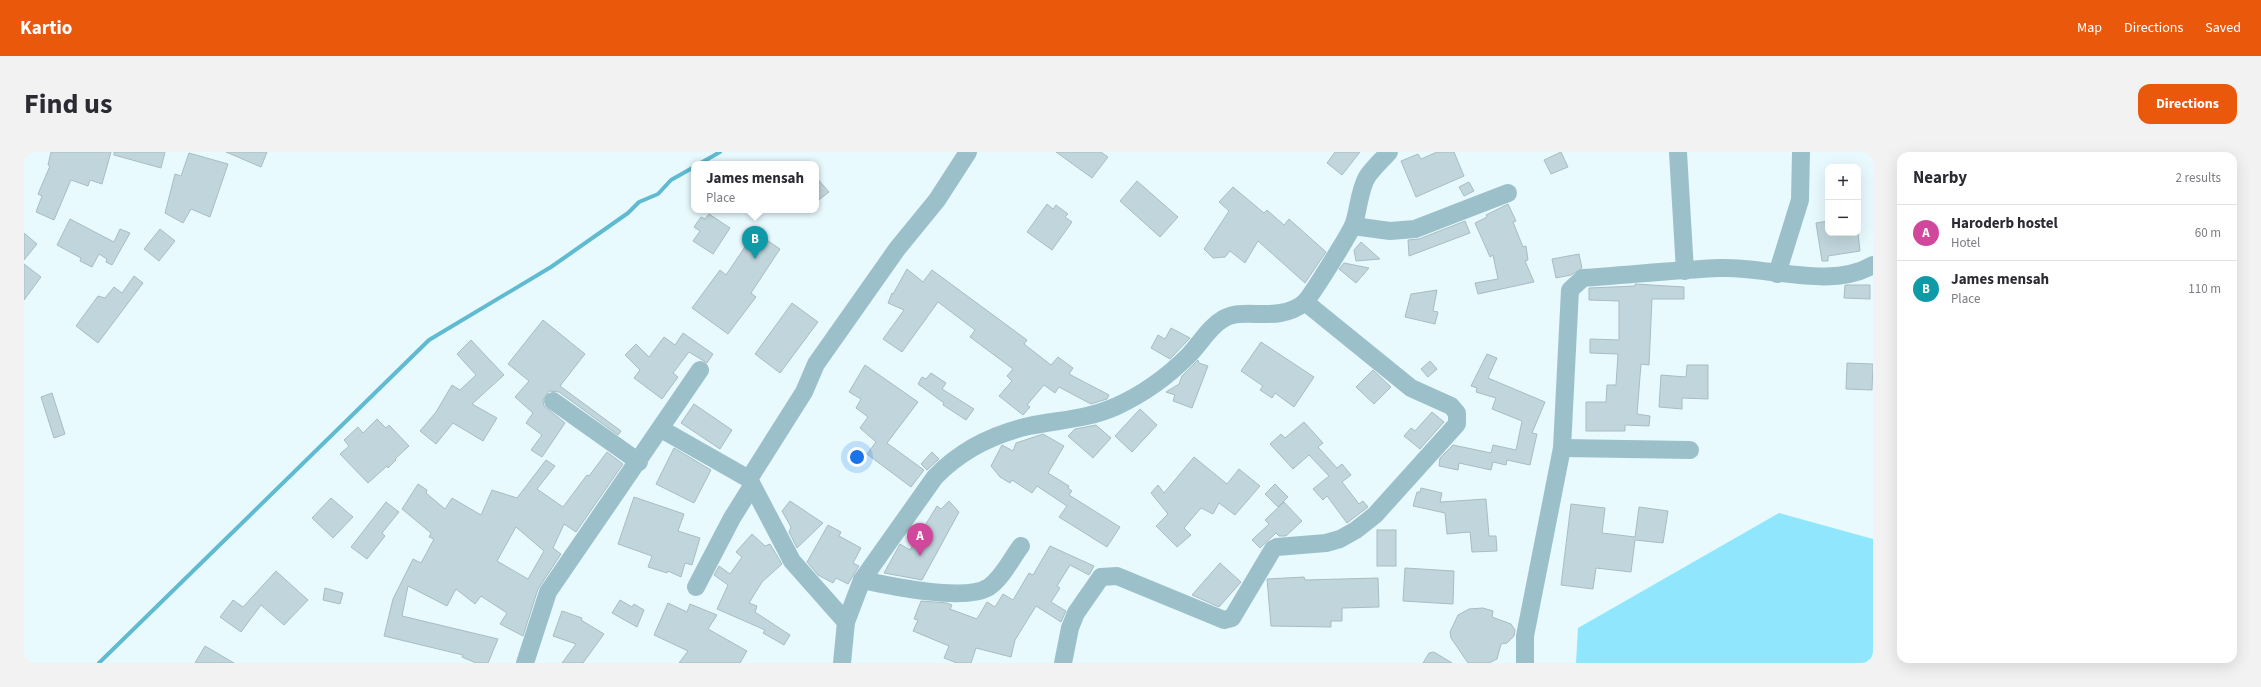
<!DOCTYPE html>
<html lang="en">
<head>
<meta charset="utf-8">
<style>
	:root { --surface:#fff; --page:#f2f2f3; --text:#2b2b33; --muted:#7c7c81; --line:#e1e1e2; --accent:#ea580c }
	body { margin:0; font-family:"Source Sans 3",sans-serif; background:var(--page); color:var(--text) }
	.controls { position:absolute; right:12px; top:12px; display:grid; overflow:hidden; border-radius:8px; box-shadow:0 4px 16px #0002 }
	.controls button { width:36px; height:36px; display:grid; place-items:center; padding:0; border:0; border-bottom:1px solid var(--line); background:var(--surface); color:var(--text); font:20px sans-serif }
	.you { position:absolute; left:833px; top:305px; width:14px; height:14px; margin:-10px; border:3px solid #fff; border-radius:50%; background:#1a73e8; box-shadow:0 0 0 6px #1a73e833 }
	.badge { display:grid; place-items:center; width:26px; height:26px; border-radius:50%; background:var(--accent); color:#fff; font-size:13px; font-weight:700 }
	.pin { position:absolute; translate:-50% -33px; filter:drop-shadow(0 1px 2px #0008) }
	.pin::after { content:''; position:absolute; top:21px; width:14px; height:12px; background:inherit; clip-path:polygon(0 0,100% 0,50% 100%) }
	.popup { position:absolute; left:667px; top:9px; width:128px; height:52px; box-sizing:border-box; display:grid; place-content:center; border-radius:8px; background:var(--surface); filter:drop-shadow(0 1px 3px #0005); font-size:13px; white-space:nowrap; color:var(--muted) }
	.popup b { font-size:15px; color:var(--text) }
	.popup::after { content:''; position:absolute; left:50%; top:100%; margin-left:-8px; border:8px solid transparent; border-top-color:var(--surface) }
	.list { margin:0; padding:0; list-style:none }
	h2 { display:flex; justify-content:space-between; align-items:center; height:52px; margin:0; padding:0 16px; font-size:17px }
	h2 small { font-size:13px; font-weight:400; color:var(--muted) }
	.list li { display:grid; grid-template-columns:26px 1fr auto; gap:12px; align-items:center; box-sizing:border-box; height:56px; padding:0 16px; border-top:1px solid var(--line) }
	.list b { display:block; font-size:15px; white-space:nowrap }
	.list p { margin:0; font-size:13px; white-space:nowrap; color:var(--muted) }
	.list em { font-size:13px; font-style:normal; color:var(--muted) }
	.map { position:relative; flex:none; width:1849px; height:511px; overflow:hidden; border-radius:12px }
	header { display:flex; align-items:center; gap:24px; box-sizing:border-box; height:56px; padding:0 20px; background:var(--accent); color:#fff }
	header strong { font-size:19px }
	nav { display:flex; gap:22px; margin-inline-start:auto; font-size:14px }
	.intro { display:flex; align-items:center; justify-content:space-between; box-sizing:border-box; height:96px; padding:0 24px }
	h1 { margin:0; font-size:28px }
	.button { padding:10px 18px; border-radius:12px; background:var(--accent); color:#fff; font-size:14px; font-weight:700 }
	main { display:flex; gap:24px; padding:0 24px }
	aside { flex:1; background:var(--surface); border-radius:12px; box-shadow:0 4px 16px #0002 }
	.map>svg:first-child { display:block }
	.green { fill:#90e7fd }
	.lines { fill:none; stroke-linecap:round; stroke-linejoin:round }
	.stream { stroke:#60bbd1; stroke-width:4 }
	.building { fill:#c0d6dc; stroke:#a8bdc2; fill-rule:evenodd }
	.minor { stroke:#9cc0ca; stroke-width:18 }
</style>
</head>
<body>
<header>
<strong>Kartio</strong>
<nav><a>Map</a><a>Directions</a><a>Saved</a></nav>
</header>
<div class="intro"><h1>Find us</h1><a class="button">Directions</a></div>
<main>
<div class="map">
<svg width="1849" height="511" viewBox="0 0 1849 511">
	<rect width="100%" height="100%" fill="#e8fafe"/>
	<!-- green -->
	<polygon class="green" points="1755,361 1849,387 1849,511 1552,511 1554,476"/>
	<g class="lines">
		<!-- stream -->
		<g class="stream">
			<polyline points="675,12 696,0"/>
			<polyline points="75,511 405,188 527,115 604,61 615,50 634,42 647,28 670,15"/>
		</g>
	</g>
	<!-- building -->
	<g class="building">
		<polygon points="27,0 87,0 78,32 66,28 64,34 47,28 30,68 12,60 18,44 14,42 26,14 24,13"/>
		<polygon points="90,0 141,0 137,16 90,3"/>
		<polygon points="202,0 243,0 237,15"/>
		<polygon points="1032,0 1077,0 1084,5 1068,26"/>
		<polygon points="1311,0 1336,0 1318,23 1303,11"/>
		<polygon points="1413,0 1430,0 1440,24 1392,45 1377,9 1394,2 1397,7"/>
		<polygon points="1537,0 1544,15 1527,22 1520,8"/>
		<polygon points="165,1 204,12 186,65 167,57 159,71 141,61 151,22 157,24"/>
		<polygon points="792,25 805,40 792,50"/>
		<polygon points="1113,29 1154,65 1136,85 1096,49"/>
		<polygon points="1445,30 1450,39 1440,44 1435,35"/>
		<polygon points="1209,35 1240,61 1243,58 1260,73 1265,67 1302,100 1281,131 1234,89 1221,111 1206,99 1201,105 1189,106 1180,97 1205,59 1195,50"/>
		<polygon points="1023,52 1029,57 1032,53 1044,62 1041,65 1048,70 1028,98 1003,80"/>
		<polygon points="1484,52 1492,69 1489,70 1499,95 1502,94 1504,108 1501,109 1510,130 1454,142 1451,131 1474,127 1469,103 1466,105 1451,71 1463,65 1462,63"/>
		<polygon points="685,62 706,76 689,102 669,89 676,79 670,75 677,65 681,67"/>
		<polygon points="46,67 90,90 96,77 106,81 88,113 82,110 83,107 75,102 68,115 56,109 57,106 33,93"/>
		<polygon points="1441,69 1446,81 1385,104 1384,88 1395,87"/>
		<polygon points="1804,69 1804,81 1834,81 1836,99 1804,104 1804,109 1798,109 1792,71"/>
		<polygon points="136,77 151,89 135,109 120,97"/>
		<polygon points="731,80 756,97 727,141 732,145 704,182 668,156 696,118 702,123"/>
		<polygon points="0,81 13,92 0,108"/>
		<polygon points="1337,90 1356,107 1332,109 1330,98"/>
		<polygon points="1555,102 1558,116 1547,123 1532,126 1528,107"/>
		<polygon points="1320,111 1345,116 1332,131 1315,117"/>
		<polygon points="0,112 17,125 0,148"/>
		<polygon points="883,117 899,130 908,118 1003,188 1000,192 1027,213 1034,205 1049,216 1045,222 1085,243 1083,247 1067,252 1035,235 1031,241 1020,233 1003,253 1006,255 999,263 975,244 988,229 983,224 989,217 946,185 951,178 914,150 878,200 859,187 880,158 864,151 868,141 869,142"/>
		<polygon points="110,124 119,131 74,191 52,174 74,144 81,146 90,135 98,141"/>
		<polygon points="1611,132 1660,135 1660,147 1628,147 1625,213 1617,212 1613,262 1626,264 1625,274 1601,273 1601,279 1562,279 1562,250 1582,250 1583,233 1592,233 1594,202 1566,201 1566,187 1595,188 1595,149 1565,148 1565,136 1611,134"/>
		<polygon points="1821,133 1846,133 1846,147 1820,146"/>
		<polygon points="1413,138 1409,159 1414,160 1411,172 1381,165 1387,142"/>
		<polygon points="768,151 794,170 756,221 731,202"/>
		<polygon points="519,168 561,202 536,234 597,279 594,283 535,240 525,239 519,248 520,254 541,271 518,305 507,298 518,283 502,271 509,261 491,245 505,229 484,212"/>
		<polygon points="1147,176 1166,186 1146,207 1127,196 1134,183 1141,187"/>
		<polygon points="659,181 689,202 683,211 665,200 649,221 654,225 638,247 610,226 616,218 601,203 612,192 625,205 640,185 651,193"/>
		<polygon points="447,188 480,223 448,252 473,266 459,289 429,271 412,292 396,279 412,260 428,233 436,238 452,223 433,202"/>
		<polygon points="1237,190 1290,225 1270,255 1251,241 1248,246 1236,238 1239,234 1217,219"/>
		<polygon points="1463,202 1473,206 1464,226 1521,250 1508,281 1513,282 1506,313 1483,308 1482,313 1469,310 1467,318 1435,311 1434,318 1415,314 1416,306 1429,293 1467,301 1469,293 1492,298 1498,269 1468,257 1472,246 1452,240 1453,236 1447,234"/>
		<polygon points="1174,208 1175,211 1184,214 1168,256 1149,249 1151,243 1142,240 1155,232 1158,224"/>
		<polygon points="1406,209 1413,217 1404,225 1397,217"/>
		<polygon points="1823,211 1849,212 1848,238 1822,237"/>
		<polygon points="841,213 894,250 863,291 900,318 887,335 843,302 852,290 836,276 844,265 832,256 837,247 825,240"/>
		<polygon points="1663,213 1684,213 1684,247 1658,246 1658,257 1635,255 1637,223 1662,225"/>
		<polygon points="1349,218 1367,235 1350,252 1332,235"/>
		<polygon points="907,221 922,231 918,237 950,257 942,268 919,253 920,251 894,232 898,225 902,227"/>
		<polygon points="28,241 41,282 30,286 17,245"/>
		<polygon points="670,252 708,278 696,297 657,271"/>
		<polygon points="1116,257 1133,273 1108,300 1091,284"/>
		<polygon points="1408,260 1420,270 1396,297 1380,284 1387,276 1391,279"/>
		<polygon points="353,267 362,276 365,273 385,294 371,307 372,308 364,316 363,314 344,331 316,302 325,294 320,288 334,275 339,281"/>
		<polygon points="1280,270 1299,291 1294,295 1313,316 1318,312 1327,323 1318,330 1335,352 1339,349 1344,355 1323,371 1303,344 1299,348 1289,337 1305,324 1285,303 1269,317 1246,292 1257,282 1261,286"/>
		<polygon points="1072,273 1087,286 1069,306 1044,284 1051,277"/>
		<polygon points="1019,282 1040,294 1024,321 1045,334 1044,336 1048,339 1045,343 1096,375 1083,395 1035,365 1043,354 1013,334 1008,341 988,328 986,331 976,325 967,314 978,293 989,299 992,291"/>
		<polygon points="650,296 687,318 670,351 632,332"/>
		<path d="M583,300L599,312L552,380L540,372L529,396L537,402L514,437L499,484L476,472L483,461L457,444L451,452L432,437L423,454L384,434L378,464L474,487L464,511H452L438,505L439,503L360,484L369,447L389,407L397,411L410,387L405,385L407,381L378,357L394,332L403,338L402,341L421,357L428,346L457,363L468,338L493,346L522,308L531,314L513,337L539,355L563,323L565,324ZM492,375L520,399L504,427L473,409Z"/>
		<polygon points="908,300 915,307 903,318 897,312"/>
		<polygon points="1170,305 1203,332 1215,317 1236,334 1211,363 1195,351 1189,362 1177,356 1160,376 1167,383 1153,395 1132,374 1144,362 1127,341 1134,333 1140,341"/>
		<polygon points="1251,332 1264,345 1254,355 1241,342"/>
		<polygon points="1397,336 1418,341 1416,350 1462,347 1465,384 1472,384 1473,399 1448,400 1446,380 1423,382 1421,361 1389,354 1393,340 1396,340"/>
		<polygon points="610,345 660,362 654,379 676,386 668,413 661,411 657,425 644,419 643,421 624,415 628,404 594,392"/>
		<polygon points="307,346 329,365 309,386 288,366"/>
		<polygon points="766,349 799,371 773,396 765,380 767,375 758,359"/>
		<polygon points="925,349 935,360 898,428 860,421 876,392 886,398 913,354 917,357"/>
		<polygon points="362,350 375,360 358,381 361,384 343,407 327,395"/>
		<polygon points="1260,350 1278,369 1262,384 1255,384 1252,381 1236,396 1228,388 1245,372 1241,368"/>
		<polygon points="1547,352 1581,356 1578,381 1611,385 1615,355 1644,359 1639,391 1611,388 1607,420 1572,416 1569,437 1537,433"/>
		<polygon points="804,373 817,380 815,384 837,396 829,411 835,414 824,432 812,426 809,431 794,423 783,410"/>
		<rect x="1353" y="378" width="19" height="36"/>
		<polygon points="728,382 741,394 746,392 758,412 738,430 725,451 733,454 731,460 766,483 760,493 739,481 741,478 693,457 704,433 690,423 695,414 706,422 718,405 712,400"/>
		<polygon points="1026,394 1070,414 1065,423 1046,413 1033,434 1036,436 1027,450 1042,459 1037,470 1012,454 991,488 987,505 952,496 947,511 933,511 920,506 925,494 889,479 894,468 890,467 897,449 923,451 928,453 926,457 953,467 963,450 971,455 979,442 989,448 1005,421 1009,423"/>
		<polygon points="1196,411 1217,430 1195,455 1168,443"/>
		<polygon points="1381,416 1430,419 1429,452 1379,449"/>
		<polygon points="252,419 284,448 260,473 237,453 217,480 196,465 209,448 219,455"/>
		<polygon points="1280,425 1281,428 1354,426 1355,455 1318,456 1318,469 1307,469 1307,475 1247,474 1243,427"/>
		<polygon points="301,436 319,441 316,452 299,448"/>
		<polygon points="596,448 608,455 610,452 620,458 613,475 588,461"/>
		<polygon points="644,451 663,460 666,452 693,463 684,477 723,499 716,511 655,511 664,499 630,483"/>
		<polygon points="1459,456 1469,459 1468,465 1487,472 1491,478 1490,484 1483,491 1477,492 1473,507 1465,511 1444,511 1427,486 1426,480 1434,463 1445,457"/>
		<polygon points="538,459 558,466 557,468 580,482 559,511 538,511 552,492 529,484"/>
		<polygon points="181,494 210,511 171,511"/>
		<polygon points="1410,500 1428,511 1399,511 1405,501"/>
	</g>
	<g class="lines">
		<!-- minor -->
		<g class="minor">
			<polyline points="1654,0 1661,119"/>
			<polyline points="1329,74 1366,79 1391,77 1484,41"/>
			<polyline points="1753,122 1776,48 1777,0"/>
			<polyline points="529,249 615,310"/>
			<polyline points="637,277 725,327 768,409 822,470"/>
			<polyline points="1538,296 1666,298"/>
			<polyline points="725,327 780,240 792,212 873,97 913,48 944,0"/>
			<path d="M838,428C866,434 942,450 965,435C979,425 987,407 997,394"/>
			<polyline points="672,435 708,366 728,334"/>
			<polyline points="501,511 524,440 676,218"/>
			<path d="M818,511L822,470L838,428L911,325C936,299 970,282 1005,274C1034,268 1065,267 1093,254C1119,242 1144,224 1164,204C1176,192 1185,175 1199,167C1220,154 1253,172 1280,151C1286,146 1327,80 1330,71C1335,56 1335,39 1343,25C1349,16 1358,8 1365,0"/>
			<polyline points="1039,511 1046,476 1052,461 1077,425 1093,424 1200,468 1208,466 1249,397 1253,395 1302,391 1316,387 1332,378 1351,363 1433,272 1433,261 1427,254 1387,236 1281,150"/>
			<path d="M1501,511V484L1538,296L1546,138L1559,126C1604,123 1650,118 1696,116C1742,114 1807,138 1849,113"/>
		</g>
	</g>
</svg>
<div class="controls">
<button>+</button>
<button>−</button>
</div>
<div class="you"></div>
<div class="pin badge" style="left:896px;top:404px;background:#d1479c">A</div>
<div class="pin badge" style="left:731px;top:107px;background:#0f9aa8">B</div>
<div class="popup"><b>James mensah</b>Place</div>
</div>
<aside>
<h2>Nearby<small>2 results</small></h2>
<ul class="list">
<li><span class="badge" style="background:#d1479c">A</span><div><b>Haroderb hostel</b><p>Hotel</p></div><em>60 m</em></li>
<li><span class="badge" style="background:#0f9aa8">B</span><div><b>James mensah</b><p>Place</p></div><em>110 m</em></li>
</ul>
</aside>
</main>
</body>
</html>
